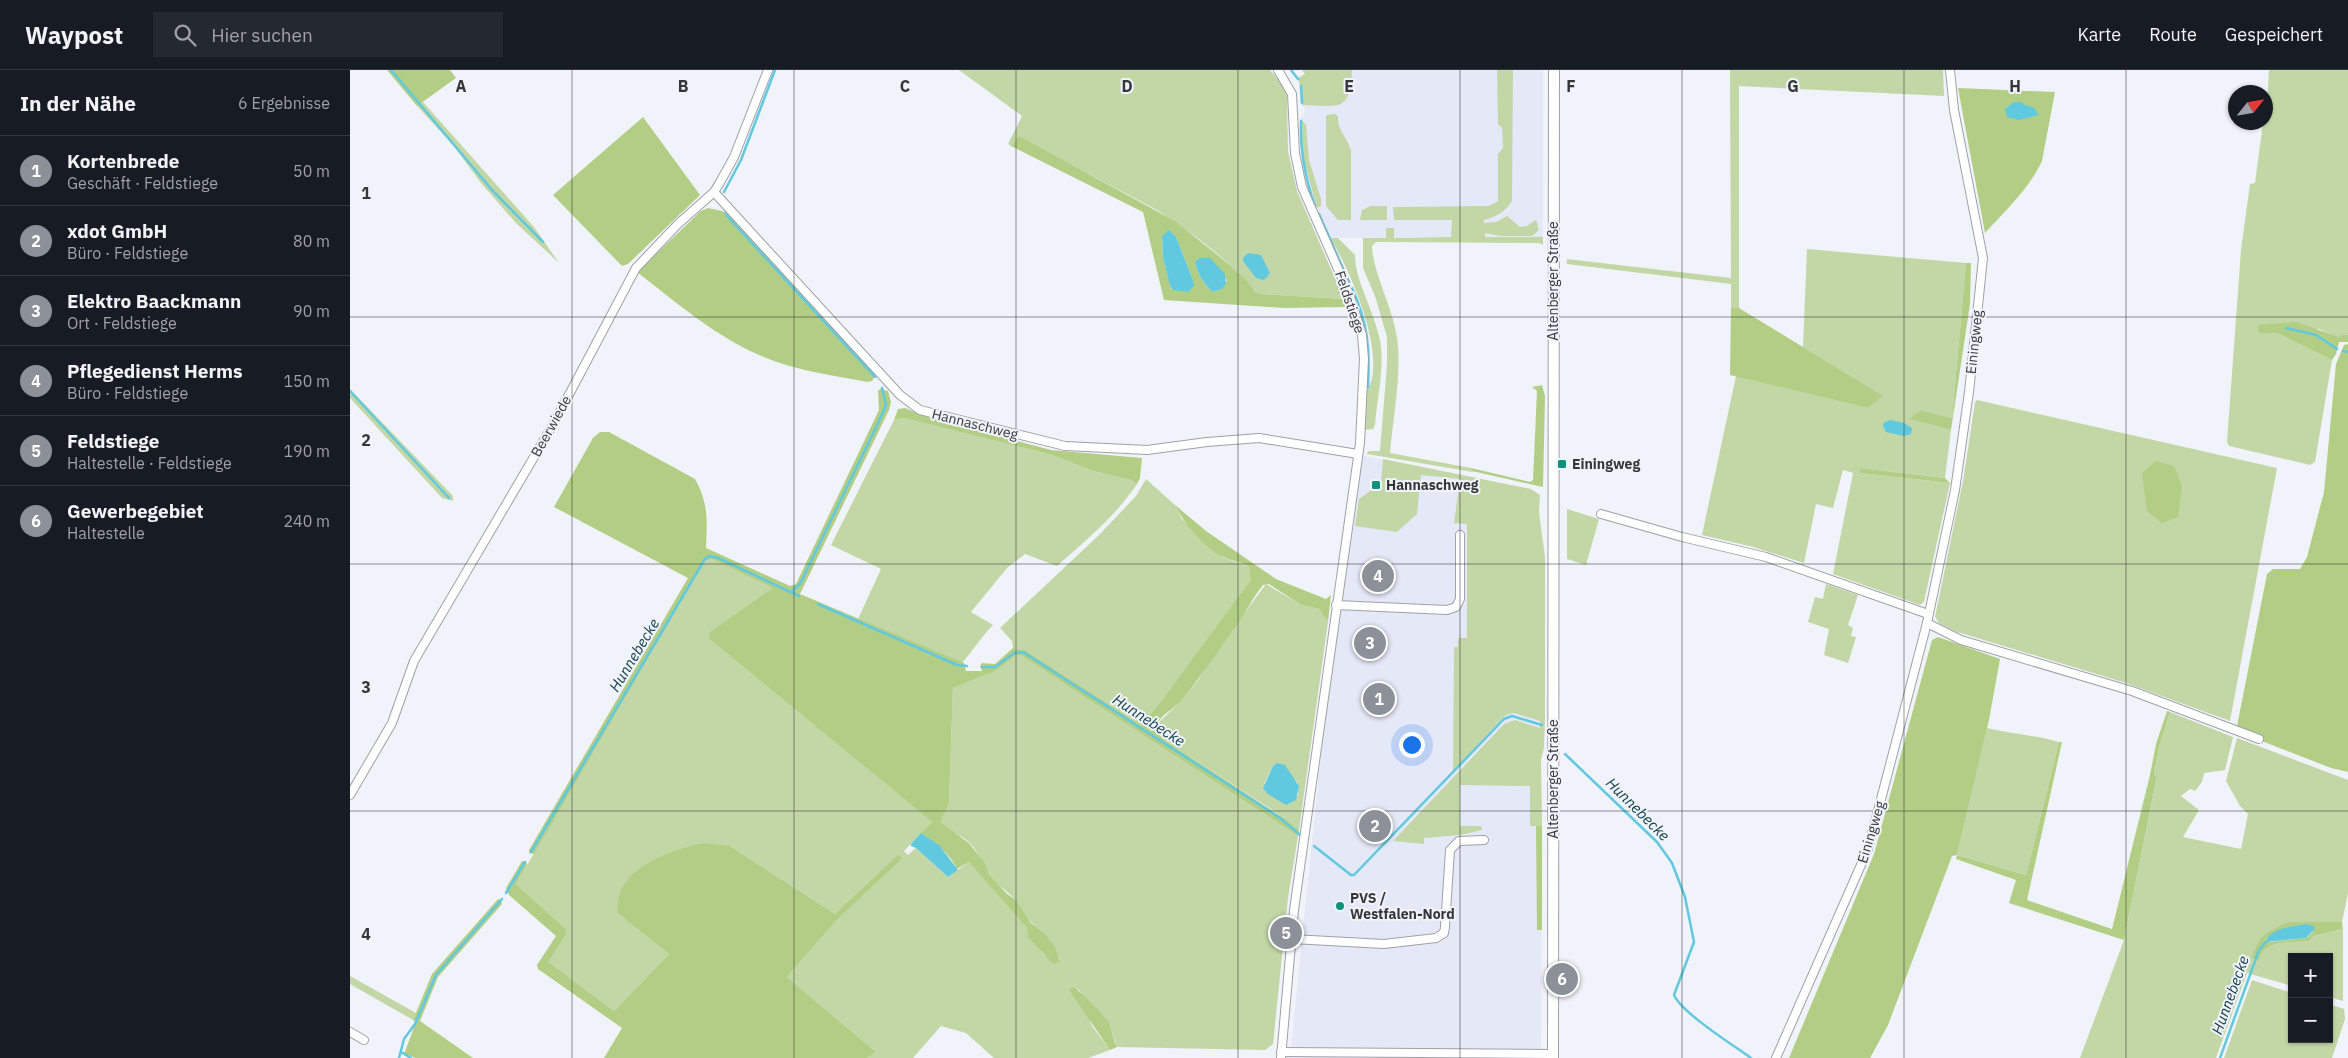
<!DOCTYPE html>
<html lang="de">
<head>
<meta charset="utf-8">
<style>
	:root { --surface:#171b24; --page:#242831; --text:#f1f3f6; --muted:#9ea1a6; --line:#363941; --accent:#8c9099 }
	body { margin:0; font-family:"IBM Plex Sans",sans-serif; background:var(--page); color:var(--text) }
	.controls { position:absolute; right:15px; bottom:15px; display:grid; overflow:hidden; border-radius:0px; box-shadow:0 1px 4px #0004 }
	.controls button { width:45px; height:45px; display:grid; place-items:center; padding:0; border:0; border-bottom:1px solid var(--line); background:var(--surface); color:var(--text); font:25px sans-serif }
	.compass { position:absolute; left:1878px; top:15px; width:45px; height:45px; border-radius:50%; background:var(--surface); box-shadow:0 1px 4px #0004; rotate:59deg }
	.you { position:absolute; left:1061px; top:674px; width:18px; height:18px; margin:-12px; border:4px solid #fff; border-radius:50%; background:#1a73e8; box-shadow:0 0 0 8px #1a73e833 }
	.badge { display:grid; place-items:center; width:32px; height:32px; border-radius:50%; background:var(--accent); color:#fff; font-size:16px; font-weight:700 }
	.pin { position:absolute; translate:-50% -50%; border:2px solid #fff; box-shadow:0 1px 5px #0006 }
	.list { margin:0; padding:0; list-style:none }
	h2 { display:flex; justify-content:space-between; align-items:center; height:65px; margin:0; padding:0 20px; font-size:21px }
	h2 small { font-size:16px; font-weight:400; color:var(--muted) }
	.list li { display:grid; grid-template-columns:32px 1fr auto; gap:15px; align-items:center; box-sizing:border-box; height:70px; padding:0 20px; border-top:1px solid var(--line) }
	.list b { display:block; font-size:19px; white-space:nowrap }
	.list p { margin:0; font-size:16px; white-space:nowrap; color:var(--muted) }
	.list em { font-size:16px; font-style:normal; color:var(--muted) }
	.icon { flex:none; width:28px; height:28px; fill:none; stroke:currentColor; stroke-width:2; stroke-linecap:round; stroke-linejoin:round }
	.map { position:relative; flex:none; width:1998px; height:988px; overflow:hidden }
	header { display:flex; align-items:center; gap:30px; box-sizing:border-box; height:70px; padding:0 25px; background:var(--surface); border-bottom:1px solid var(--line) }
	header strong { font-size:24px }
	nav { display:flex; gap:28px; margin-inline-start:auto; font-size:18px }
	.search { width:350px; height:45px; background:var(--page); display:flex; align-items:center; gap:12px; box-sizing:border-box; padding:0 18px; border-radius:0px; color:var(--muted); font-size:19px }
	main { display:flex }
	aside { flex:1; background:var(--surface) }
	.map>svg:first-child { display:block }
	.built { fill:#e5e8f7 }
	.green { fill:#c3d7a6; fill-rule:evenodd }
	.forest { fill:#b2ce85; fill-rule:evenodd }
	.water { fill:#60c9e0 }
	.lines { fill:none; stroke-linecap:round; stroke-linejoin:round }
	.stream { stroke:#60c9e0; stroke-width:2.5 }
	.street-casing { stroke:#9fa1a8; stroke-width:10 }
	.secondary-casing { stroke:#9fa1a8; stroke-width:12 }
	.street { stroke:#fff; stroke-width:8 }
	.secondary { stroke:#fff; stroke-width:10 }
	.grid { fill:none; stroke:#353639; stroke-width:1; stroke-opacity:0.55 }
	.poi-dot { fill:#0b927b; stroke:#f1f3fa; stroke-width:2 }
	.labels { text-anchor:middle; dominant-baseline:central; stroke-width:4; stroke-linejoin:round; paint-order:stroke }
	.street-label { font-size:14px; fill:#353639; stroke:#f1f3fa }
	.poi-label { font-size:14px; font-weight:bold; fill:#353639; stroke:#f1f3fa; text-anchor:start }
	.water-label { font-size:15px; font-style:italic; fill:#11414b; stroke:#f1f3fa }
	.grid-label { font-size:16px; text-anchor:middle; font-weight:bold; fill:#353639; stroke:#f1f3fa; stroke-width:4; stroke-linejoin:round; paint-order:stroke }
</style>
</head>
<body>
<header>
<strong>Waypost</strong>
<div class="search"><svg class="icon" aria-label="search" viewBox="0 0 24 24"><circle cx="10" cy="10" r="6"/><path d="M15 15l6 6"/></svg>Hier suchen</div>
<nav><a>Karte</a><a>Route</a><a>Gespeichert</a></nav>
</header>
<main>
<aside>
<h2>In der Nähe<small>6 Ergebnisse</small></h2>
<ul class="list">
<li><span class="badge">1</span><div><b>Kortenbrede</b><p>Geschäft · Feldstiege</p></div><em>50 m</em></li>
<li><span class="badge">2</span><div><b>xdot GmbH</b><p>Büro · Feldstiege</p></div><em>80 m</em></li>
<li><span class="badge">3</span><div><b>Elektro Baackmann</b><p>Ort · Feldstiege</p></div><em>90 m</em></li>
<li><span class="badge">4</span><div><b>Pflegedienst Herms</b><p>Büro · Feldstiege</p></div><em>150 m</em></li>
<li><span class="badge">5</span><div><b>Feldstiege</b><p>Haltestelle · Feldstiege</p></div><em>190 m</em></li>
<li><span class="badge">6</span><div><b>Gewerbegebiet</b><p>Haltestelle</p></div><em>240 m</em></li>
</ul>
</aside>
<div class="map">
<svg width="1998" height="988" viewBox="0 0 1998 988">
	<rect width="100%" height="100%" fill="#f1f3fa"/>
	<!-- built -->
	<g class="built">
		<polygon points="952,0 1193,0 1193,167 980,168 965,135 951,80 951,49 956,40 952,35 952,24 948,8 955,4"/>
		<polygon points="1005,384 1127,408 1190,634 1192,756 1191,988 940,988 996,437"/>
	</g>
	<!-- green -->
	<g class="green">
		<path d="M609,0H920L931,13L937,25L938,81L947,121L994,229L911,224C900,219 882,197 871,187C851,170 828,153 805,139L669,67L661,76L658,74L672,46Z"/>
		<path d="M952,0H1002C1001,43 988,36 952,35V24L948,8L955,4Z"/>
		<path d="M1147,0H1163L1162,131C1155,142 1147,146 1134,150V153L1146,152L1157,146L1170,157L1177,156L1186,150L1189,160L1182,166H1151L1135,163V167H1193V175L1189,173L1026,172L1022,176C1023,203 1043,238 1047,268C1052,302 1043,348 1040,383L1121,398L1123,402L1017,384L1018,381H1030L1037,294V267L1025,226L1013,198V168H1036V158H1044V168L1101,167L1102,150H1044L1043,137L1139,136L1148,131V84L1153,78L1152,58L1148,54Z"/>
		<polygon points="1380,0 1593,0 1594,26 1389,16 1389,238 1381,238 1381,214 1217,194 1217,189 1381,208"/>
		<polygon points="1919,0 1998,0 1998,265 1992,264 1989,268 1969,259 1909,263 1927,263 1982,290 1965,392 1960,395 1879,376 1877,372 1891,180 1900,114 1905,113 1913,53 1916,52"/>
		<polygon points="73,32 184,157 209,193 166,153 131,113 103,75 67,36"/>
		<path d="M985,44L988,46C987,60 997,67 1001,80V150H988L976,136V45Z"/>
		<polygon points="951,49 956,55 959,90 971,129 971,136 967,138 951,80"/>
		<polygon points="1037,136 1037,150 1010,150 1012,140 1021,136"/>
		<path d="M980,168H988L1005,185C1005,210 1023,239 1029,266C1036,293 1027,327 1025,355L1023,359L1013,360L1016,322C1040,290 999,197 980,168Z"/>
		<polygon points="1457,179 1616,193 1602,348 1571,340 1560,349 1601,360 1595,408 1509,398 1510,403 1600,413 1574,532 1570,535 1483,504 1503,403 1493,400 1483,438 1466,434 1454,493 1403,477 1352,465 1386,306 1518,338 1532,326 1453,277"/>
		<polygon points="0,319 103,426 103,431 92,428 0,328"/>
		<polygon points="1627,330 1927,398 1880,651 1776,613 1604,561 1589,553 1585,547 1613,411 1625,332"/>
		<path d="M553,348L702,385L743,401L781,410L787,414C766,446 735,471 707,496L675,484L657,498L621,542L643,555C631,567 623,581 612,593L508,549L531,499L481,475L544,350Z"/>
		<polygon points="1033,389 1181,419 1190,425 1189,442 1195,487 1195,649 1194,678 1191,690 1192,756 1180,756 1180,716 1110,715 1110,756 1131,756 1132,760 1111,765 1074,768 1074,774 1043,771 1154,654 1165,650 1190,658 1190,651 1164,643 1156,645 1103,701 1104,577 1108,577 1108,568 1117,568 1117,454 1104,453 1110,409 1071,405 1067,444 1047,462 1005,456 1009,429 1031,413"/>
		<polygon points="796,409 825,435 832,449 872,487 899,497 902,506 900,513 812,630 791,655 675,580 663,578 662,571 650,558 749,465 786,426"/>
		<polygon points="1217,439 1249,449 1236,495 1217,489"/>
		<path d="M361,489L424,518L422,520L518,699L582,752L554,781L558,785L566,778L598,807L619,792L652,827L677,858L680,869L687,875L694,885L710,890C702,872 694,863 680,851C673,845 670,836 665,829C657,821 647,815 640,805C633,795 629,783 620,773C611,764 597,762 589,751L599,733L603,618L646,601L666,585H670L948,766L938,828L923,974L915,980L767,977L760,955L727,918L742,956L760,980L738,988H644L616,963L591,956L563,988H517L526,982L437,907L485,852L552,789L485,844L380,776L267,843L319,884L264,941L197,892L217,863L215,858L166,814L355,491Z"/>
		<path d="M916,514L951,535L969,539L978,552L949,760L924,741L816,671L807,661L808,653L829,633L849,609L866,581ZM927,693L948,713V726L914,714L923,696Z"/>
		<polygon points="1476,514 1508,525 1498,555 1503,558 1501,566 1506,567 1498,593 1474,585 1479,559 1458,552 1465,527 1473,529"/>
		<path d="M1820,642L1883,667L1875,700L1854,703L1852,712L1845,721L1840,719L1831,726L1849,740L1833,767L1891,779L1898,744L1890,736L1876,711L1887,668L1998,710V823L1992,852H1938L1902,889L1909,890C1915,869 1941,873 1959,871L1964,866L1993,859V931L1979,927V887H1942V916L1897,903L1866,988H1730L1774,870L1807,708L1804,704L1810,674Z"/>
		<path d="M1637,658C1662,664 1685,665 1709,672L1676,805L1607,785Z"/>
		<polygon points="0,906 66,943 63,950 0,914"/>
		<polygon points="1902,910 1942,923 1942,969 1979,969 1979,934 1994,939 1995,949 1982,988 1874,988"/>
	</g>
	<!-- forest -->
	<g class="forest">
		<polygon points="37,0 100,0 106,8 67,36"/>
		<path d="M1608,18L1705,22L1692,91C1679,119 1656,140 1635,163Z"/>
		<polygon points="293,47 350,125 278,194 272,196 203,125"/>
		<path d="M669,66L825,151L870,187L896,210L905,221L911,224L994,229L997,237L935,238L814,230L793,142L661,76ZM826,167L843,210L821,219L813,187L812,171ZM849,188L877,210L872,219L862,222C854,213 847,204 845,192Z"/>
		<path d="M358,138L372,141L383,148L526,304L522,311L517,312C487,306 456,302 427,292C374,274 331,236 287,202L351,141Z"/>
		<polygon points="1616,193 1621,193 1620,234 1601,360 1559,349 1571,340 1602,348"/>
		<polygon points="1381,238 1389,238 1533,326 1518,338 1380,305"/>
		<polygon points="1946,252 1989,267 1992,264 1998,265 1998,272 1989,272 1986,284 1982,290 1927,263 1909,263 1908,255"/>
		<polygon points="1998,274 1998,702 1981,698 1886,661 1917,504 1923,499 1950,499 1957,487 1974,422 1986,294 1994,275"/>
		<polygon points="1192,315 1195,326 1193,417 1122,401 1121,398 1180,412 1183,410 1187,321 1182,317"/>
		<path d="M530,319L538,321L541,332L539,340L450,524L614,593L616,601H632L630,596L632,593L645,594L663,578L675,580L791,655L812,630L901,510L899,497C891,492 882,491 873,487C855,479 833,452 825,435L856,461L926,509L976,529L981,525L978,552L969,539L951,535L919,514L913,515C901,530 893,548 881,563C865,586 849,609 831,631C824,639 811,644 807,655C805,662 811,666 816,671L935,749L949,760L948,766L670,585H666L646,601L603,618L599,733L590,752L619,773L634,792L639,804L656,823L666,830L680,852L694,863L705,877L710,892L704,894C694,886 688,876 678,868L677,858L619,792L607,799C599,783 586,773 571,763L582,752L360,569L359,563L423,518L361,489L355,491L184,784L179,783V780L338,508L204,437L243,368L250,362H259L345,409C359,434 357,451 356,478L440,516L446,514L529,340L528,321Z"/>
		<polygon points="555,338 580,348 701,380 792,388 790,408 787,414 781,410 743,401 702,385 553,348 544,350 548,339"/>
		<polygon points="1806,391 1824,396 1832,416 1828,447 1812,453 1797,441 1792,403"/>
		<polygon points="1509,398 1595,408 1600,413 1510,403"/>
		<polygon points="1588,567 1650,589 1639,650 1607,785 1676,805 1709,672 1712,672 1677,830 1762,859 1800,705 1806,674 1817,641 1820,642 1810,674 1804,704 1807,707 1774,870 1659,833 1666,810 1606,789 1607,785 1602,786 1538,955 1520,988 1439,988 1524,784 1582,570"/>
		<polygon points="1186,756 1192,756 1192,860 1187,860"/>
		<path d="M353,773L380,776L485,844L548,785L551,787L552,789L485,852L437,907L526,982L517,988H254L272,958L188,899L187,895L206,866L159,825L156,818L172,791L176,792L177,795L166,814L215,858L217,863L198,892L264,941L319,884L267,843C268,836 268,826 271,820C285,792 324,780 353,773Z"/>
		<polygon points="148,829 151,830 152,834 88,907 70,951 123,988 66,988 54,984 66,952 63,950 82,904"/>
		<path d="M1938,852H1992L1993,859L1964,866L1959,871C1941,873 1915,869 1909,890L1902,889C1909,864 1916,863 1938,852ZM1955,854L1963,862L1956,868L1920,872L1915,869L1929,861Z"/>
		<path d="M722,917C729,918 752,944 758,951C762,958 763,969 767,977L760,980L719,920Z"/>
	</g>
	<!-- water -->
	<g class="water">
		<polygon points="1664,32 1671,32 1677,36 1683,37 1689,45 1669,50 1657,47 1655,39"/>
		<polygon points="819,160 826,167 843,210 844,216 838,222 823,220 820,216 813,187 812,166"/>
		<polygon points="898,183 911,185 920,203 914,210 906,208 893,191 893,188"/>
		<path d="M849,188H860L875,204L876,214L872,219L862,222C854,213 847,204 845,192Z"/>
		<polygon points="1541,350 1554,353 1562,358 1561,364 1554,366 1536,362 1533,356 1534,352"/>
		<polygon points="927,693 935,695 949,716 946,730 936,735 918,724 913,718 923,696"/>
		<polygon points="571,763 589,775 608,800 598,807 566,778 561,776 561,774"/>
		<path d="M1955,854L1964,856V860L1956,868L1916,872C1918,859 1943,856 1955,854Z"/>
	</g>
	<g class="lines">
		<!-- stream -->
		<g class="stream">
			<polyline points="41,0 142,120 193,172"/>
			<polyline points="941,0 948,9"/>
			<polyline points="951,16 952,33"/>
			<path d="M951,51C950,81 955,108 965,136"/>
			<polyline points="374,122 391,90 425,0"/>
			<polyline points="374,136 377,146 525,307"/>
			<polyline points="969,144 999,212"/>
			<path d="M1002,218C1018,253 1020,279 1018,317"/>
			<polyline points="1936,258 1966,265 1987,279"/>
			<polyline points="1993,281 1998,282"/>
			<polyline points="0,321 99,428"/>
			<polyline points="442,521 450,514 530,349 536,335 532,318"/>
			<polyline points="468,534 607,595 617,596"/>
			<polyline points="632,597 645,597 664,583 673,582 930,748 950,765"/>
			<path d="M1215,684L1307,772L1322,793L1335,827L1344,872L1324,925C1332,943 1383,975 1401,988"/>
			<polyline points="964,776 1001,805 1004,805 1154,649 1162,646 1192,655"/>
			<polyline points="181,782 355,489 359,486 368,488 449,526"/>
			<polyline points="156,823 175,792"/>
			<polyline points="51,982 61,988"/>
			<polyline points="49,988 54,969 65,954 86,905 152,829"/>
			<polyline points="1870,988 1909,880 1916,872"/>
		</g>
		<!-- street casing -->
		<g class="street-casing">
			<g id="street">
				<polyline points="928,0 942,24 945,83 952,117 999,224 1012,265 1014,289 1010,373 944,840 931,988"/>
				<polyline points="364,122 550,325 570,340 715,376 797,380 857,372 909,368 1008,384"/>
				<polyline points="1251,444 1332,467 1416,487 1578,544"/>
				<polyline points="986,535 1097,540 1106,537 1110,529 1110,465"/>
				<polyline points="1577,553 1611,570 1782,621 1909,669"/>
				<polyline points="0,725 42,653 64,591 204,353 286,198 328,154 364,122 369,114 384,87 418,0"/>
				<polyline points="942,869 1034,874 1086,868 1094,863 1095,857 1100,780 1109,771 1134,770"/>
				<polyline points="0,962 14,970"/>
				<polyline points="931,982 1203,984"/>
				<polyline points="1426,988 1518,779 1577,553 1605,420 1619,322 1633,188 1604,40 1600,0"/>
			</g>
		</g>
		<!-- secondary casing -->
		<g class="secondary-casing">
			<polyline id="secondary" points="1203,988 1204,0"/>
		</g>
		<!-- street -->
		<use href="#street" class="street"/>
		<!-- secondary -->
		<use href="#secondary" class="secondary"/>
	</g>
	<!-- grid -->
	<path class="grid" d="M222,0V988M444,0V988M666,0V988M888,0V988M1110,0V988M1332,0V988M1554,0V988M1776,0V988M0,247H1998M0,494H1998M0,741H1998"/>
	<!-- markers -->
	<g class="poi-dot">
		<rect x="1207" y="389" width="10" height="10" rx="2.5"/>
		<rect x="1021" y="410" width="10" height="10" rx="2.5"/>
		<circle cx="990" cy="836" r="5"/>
	</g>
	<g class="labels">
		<!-- street labels -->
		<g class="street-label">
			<text transform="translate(1203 211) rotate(-90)">Altenberger Straße</text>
			<text transform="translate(1000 232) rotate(71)">Feldstiege</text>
			<text transform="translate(1624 272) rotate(-84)">Einingweg</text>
			<text transform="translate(625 354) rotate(14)">Hannaschweg</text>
			<text transform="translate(201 356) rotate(-61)">Beerwiede</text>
			<text transform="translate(1203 709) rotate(-90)">Altenberger Straße</text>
			<text transform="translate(1521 762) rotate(-73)">Einingweg</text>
		</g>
		<!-- poi labels -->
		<g class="poi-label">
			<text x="1222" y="394">Einingweg</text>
			<text x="1036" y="415">Hannaschweg</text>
			<text x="1000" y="828">PVS /<tspan x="1000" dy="16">Westfalen-Nord</tspan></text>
		</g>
		<!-- water labels -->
		<g class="water-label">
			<text transform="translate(284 585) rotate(-59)">Hunnebecke</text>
			<text transform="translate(799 650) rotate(33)">Hunnebecke</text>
			<text transform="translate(1288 739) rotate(45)">Hunnebecke</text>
			<text transform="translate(1880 925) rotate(-70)">Hunnebecke</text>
		</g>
	</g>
	<g class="grid-label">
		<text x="111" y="22">A</text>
		<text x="333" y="22">B</text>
		<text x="555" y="22">C</text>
		<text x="777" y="22">D</text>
		<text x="999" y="22">E</text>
		<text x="1221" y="22">F</text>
		<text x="1443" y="22">G</text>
		<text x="1665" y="22">H</text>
		<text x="16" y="129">1</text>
		<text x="16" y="376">2</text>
		<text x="16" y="623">3</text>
		<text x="16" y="870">4</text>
	</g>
</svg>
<div class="controls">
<button>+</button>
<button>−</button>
</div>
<svg class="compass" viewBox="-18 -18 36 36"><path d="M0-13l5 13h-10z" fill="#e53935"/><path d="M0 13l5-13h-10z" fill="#9ea1a6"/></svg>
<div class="you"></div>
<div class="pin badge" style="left:1029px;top:629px">1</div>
<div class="pin badge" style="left:1025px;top:756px">2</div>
<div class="pin badge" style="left:1020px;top:573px">3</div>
<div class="pin badge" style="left:1028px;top:506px">4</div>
<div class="pin badge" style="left:936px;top:863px">5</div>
<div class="pin badge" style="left:1212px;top:909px">6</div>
</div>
</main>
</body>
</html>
